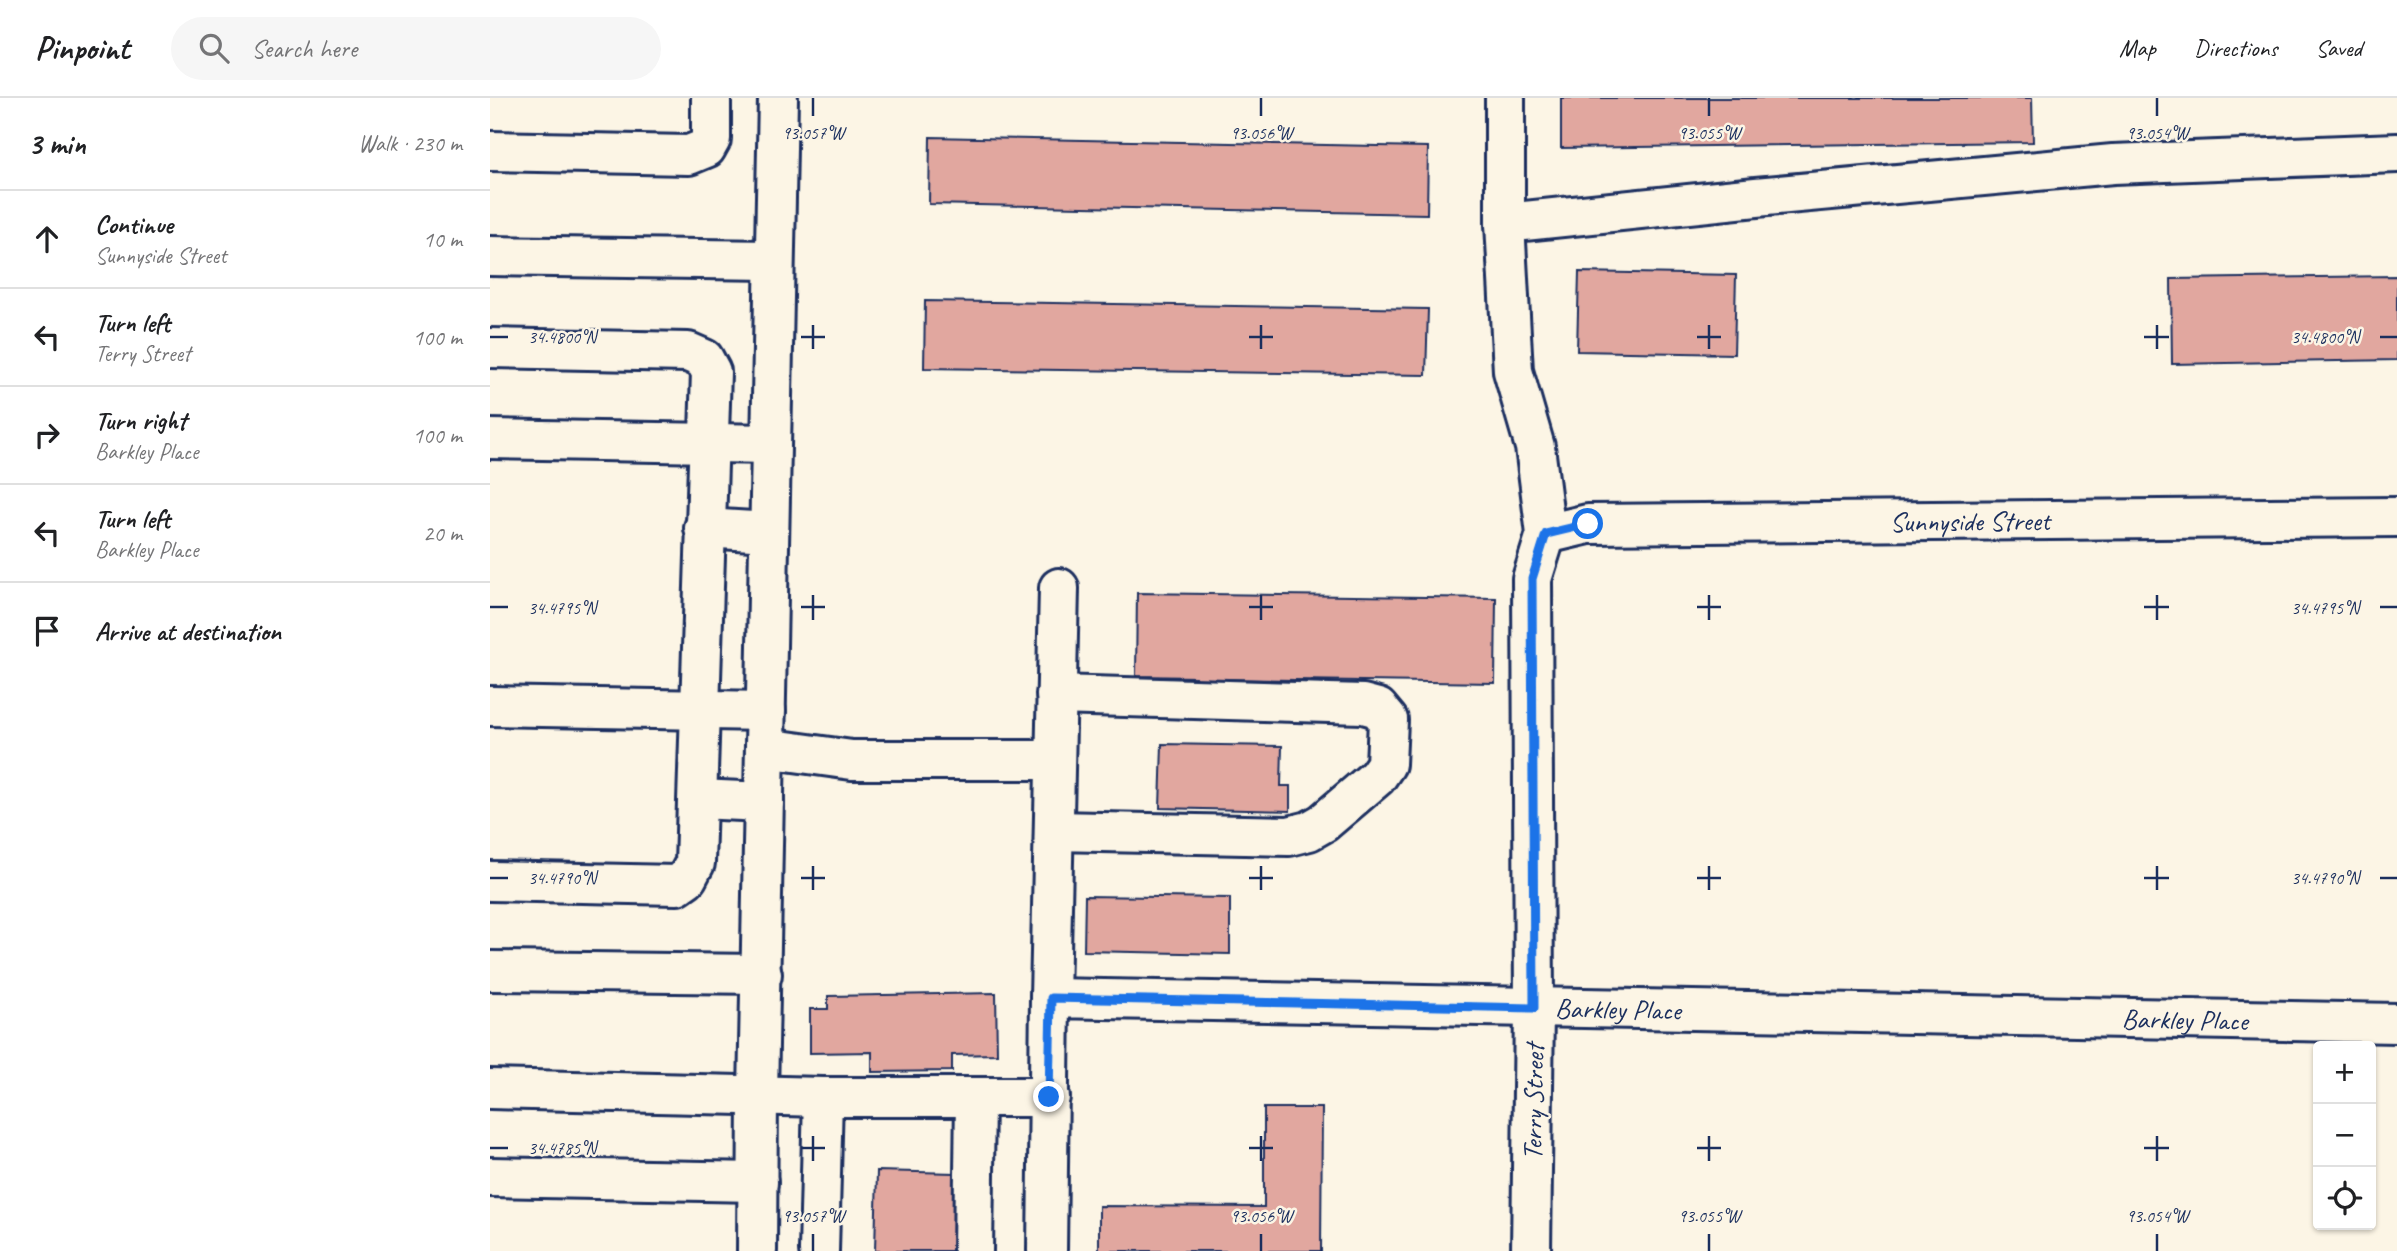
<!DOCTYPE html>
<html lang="en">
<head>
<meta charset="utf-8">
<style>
	:root { --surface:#fff; --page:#f6f6f6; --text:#202124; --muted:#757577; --line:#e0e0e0 }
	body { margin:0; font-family:Caveat,sans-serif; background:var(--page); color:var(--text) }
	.controls { position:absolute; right:21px; bottom:21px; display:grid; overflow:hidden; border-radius:7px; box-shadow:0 2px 5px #0004 }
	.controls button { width:63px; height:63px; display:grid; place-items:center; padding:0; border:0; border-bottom:2px solid var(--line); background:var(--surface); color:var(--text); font:35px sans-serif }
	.stop { position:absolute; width:21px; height:21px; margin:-16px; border:5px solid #1a73e8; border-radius:50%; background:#fff }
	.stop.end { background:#1a73e8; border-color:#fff; box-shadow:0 2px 7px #0008 }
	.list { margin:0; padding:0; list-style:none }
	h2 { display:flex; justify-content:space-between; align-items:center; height:91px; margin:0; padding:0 28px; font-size:30px }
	h2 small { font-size:23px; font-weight:400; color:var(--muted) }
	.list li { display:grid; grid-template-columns:46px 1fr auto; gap:21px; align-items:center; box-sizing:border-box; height:98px; padding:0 28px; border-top:2px solid var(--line) }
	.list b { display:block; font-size:26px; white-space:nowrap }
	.list p { margin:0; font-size:23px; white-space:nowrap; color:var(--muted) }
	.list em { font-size:23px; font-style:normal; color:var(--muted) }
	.icon { flex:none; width:38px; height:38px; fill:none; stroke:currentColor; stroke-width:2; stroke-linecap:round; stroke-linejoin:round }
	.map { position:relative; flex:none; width:1907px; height:1153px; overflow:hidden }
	header { display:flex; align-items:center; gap:42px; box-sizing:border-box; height:98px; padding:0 35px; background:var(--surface); border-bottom:2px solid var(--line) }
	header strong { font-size:33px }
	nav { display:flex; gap:38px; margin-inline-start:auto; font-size:24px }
	.search { width:490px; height:63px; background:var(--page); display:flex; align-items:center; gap:18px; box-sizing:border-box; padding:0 24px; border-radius:38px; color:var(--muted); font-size:26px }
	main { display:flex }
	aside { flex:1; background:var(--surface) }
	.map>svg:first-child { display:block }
	.building { fill:#e1a79f; stroke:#1b2f5e; stroke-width:2 }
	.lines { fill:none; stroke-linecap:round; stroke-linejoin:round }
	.minor-casing { stroke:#1b2f5e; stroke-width:44 }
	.minor { stroke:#fcf5e5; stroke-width:38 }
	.route { stroke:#1a73e8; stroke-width:9 }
	.ticks { fill:none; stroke:#1b2f5e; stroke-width:2.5 }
	.labels { text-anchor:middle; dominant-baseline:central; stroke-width:5; stroke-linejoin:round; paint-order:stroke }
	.street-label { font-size:28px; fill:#1b2f5e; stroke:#fcf5e5 }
	.ticks-label { font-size:18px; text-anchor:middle; fill:#1b2f5e; stroke:#fcf5e5; stroke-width:5; stroke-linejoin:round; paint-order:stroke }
</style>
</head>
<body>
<header>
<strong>Pinpoint</strong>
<div class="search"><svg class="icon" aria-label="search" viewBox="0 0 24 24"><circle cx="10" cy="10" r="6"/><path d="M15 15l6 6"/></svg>Search here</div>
<nav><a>Map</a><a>Directions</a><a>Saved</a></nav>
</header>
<main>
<aside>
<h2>3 min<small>Walk · 230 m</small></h2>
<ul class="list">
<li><svg class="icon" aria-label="ahead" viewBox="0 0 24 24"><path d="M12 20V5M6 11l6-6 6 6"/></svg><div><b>Continue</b><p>Sunnyside Street</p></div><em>10 m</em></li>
<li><svg class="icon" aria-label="left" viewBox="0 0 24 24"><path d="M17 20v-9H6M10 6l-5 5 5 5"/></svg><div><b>Turn left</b><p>Terry Street</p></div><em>100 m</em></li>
<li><svg class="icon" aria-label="right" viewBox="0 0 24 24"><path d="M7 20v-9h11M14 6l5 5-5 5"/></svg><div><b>Turn right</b><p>Barkley Place</p></div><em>100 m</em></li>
<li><svg class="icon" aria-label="left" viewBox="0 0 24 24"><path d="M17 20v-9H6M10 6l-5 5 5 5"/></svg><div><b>Turn left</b><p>Barkley Place</p></div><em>20 m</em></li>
<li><svg class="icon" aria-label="arrive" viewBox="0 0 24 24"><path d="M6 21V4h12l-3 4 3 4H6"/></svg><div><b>Arrive at destination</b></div></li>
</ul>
</aside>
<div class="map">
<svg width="1907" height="1153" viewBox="0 0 1907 1153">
	<rect width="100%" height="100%" fill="#fcf5e5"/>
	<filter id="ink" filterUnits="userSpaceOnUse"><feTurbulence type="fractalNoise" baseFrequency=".0143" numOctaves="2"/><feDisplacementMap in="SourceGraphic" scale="14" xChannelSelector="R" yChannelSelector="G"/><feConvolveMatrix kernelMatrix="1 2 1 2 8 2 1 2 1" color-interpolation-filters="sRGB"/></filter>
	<g filter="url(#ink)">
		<!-- building -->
		<g class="building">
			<polygon points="1071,0 1542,0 1543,44 1071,50"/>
			<polygon points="440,39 938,49 937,116 439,106"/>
			<polygon points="1089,174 1246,177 1244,256 1087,253"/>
			<polygon points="1907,178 1907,262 1682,266 1681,181"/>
			<polygon points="435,203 938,211 936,277 434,270"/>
			<polygon points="647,495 1006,500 1005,585 729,581 729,590 705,589 705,579 646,578"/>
			<polygon points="672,646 792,648 791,688 800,688 800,713 670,710"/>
			<polygon points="595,798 740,800 740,856 594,853"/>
			<polygon points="506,895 507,956 462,957 462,973 382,974 382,954 320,955 320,911 338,911 338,898"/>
			<polygon points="774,1010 832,1010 831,1153 609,1153 609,1108 774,1109"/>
			<polygon points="387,1073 465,1075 464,1153 385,1153"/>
		</g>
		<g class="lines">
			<!-- minor casing -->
			<g class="minor-casing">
				<g id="minor">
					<polyline points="1015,0 1015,125 1023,273 1045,349 1056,436 1042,481 1044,910 1041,1153"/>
					<polyline points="0,53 199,57 216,50 221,41 221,0"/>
					<polyline points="1015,125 1266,99 1623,66 1907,55"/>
					<polyline points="0,158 283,162"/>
					<path d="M0,250L198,254L214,261L221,274C215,438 211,602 205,765L197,780L187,787L0,783"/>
					<polyline points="0,341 281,346"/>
					<polyline points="214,430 279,434"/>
					<path id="s1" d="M1056,436L1098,426L1907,419"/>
					<polyline points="0,608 276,613"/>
					<polyline points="275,650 362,662 565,662"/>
					<polyline points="208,701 274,704"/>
					<polyline points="564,733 799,738 819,733 833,725 887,679 896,666 898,622 888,610 873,606 566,597"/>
					<polyline points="0,873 272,876"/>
					<polyline points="560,900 569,490"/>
					<polyline points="0,991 333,999 560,999"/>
					<polyline points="0,1079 268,1084"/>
					<polyline points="267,1153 268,996 288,0"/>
					<polyline points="329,1153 333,999"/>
					<polyline points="483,1153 485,999"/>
					<path id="s2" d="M557,1153L560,900L1907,925"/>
				</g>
			</g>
			<!-- minor -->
			<use href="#minor" class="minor"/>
		</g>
	</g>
	<g class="lines" filter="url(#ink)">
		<!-- route -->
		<polyline class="route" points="559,999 561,900 1044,910 1042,481 1056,436 1098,426"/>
	</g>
	<!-- ticks -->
	<path class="ticks" d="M323,0V18M771,0V18M1219,0V18M1667,0V18M323,227V251M771,227V251M1219,227V251M1667,227V251M0,239H18M311,239H335M759,239H783M1207,239H1231M1654,239H1679M1890,239H1907M323,497V522M771,497V522M1219,497V522M1667,497V522M0,509H18M311,509H335M759,509H783M1207,509H1231M1654,509H1679M1890,509H1907M323,768V792M771,768V792M1219,768V792M1667,768V792M0,780H18M311,780H335M759,780H783M1207,780H1231M1654,780H1679M1890,780H1907M323,1038V1063M771,1038V1063M1219,1038V1063M1667,1038V1063M0,1050H18M311,1050H335M759,1050H783M1207,1050H1231M1654,1050H1679M323,1136V1153M771,1136V1153M1219,1136V1153M1667,1136V1153"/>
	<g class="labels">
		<!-- street labels -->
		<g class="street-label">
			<text stroke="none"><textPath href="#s1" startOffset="425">Sunnyside Street</textPath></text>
			<text stroke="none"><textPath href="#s2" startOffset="821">Barkley Place</textPath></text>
			<text stroke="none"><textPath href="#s2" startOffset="1388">Barkley Place</textPath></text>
			<text transform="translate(1043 1004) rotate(-89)">Terry Street</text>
		</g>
	</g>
	<g class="ticks-label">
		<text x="323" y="41">93.057°W</text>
		<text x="771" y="41">93.056°W</text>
		<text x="1219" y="41">93.055°W</text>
		<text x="1667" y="41">93.054°W</text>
		<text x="72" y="245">34.4800°N</text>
		<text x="1835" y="245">34.4800°N</text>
		<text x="72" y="516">34.4795°N</text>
		<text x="1835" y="516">34.4795°N</text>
		<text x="72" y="786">34.4790°N</text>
		<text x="1835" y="786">34.4790°N</text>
		<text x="72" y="1056">34.4785°N</text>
		<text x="323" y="1124">93.057°W</text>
		<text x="771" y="1124">93.056°W</text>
		<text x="1219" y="1124">93.055°W</text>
		<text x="1667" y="1124">93.054°W</text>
	</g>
</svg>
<div class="controls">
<button>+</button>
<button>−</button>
<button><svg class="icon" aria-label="locate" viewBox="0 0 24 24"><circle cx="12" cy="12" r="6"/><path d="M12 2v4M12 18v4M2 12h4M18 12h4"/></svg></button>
</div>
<div class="stop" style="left:1098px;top:426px"></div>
<div class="stop end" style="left:559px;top:999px"></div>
</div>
</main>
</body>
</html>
